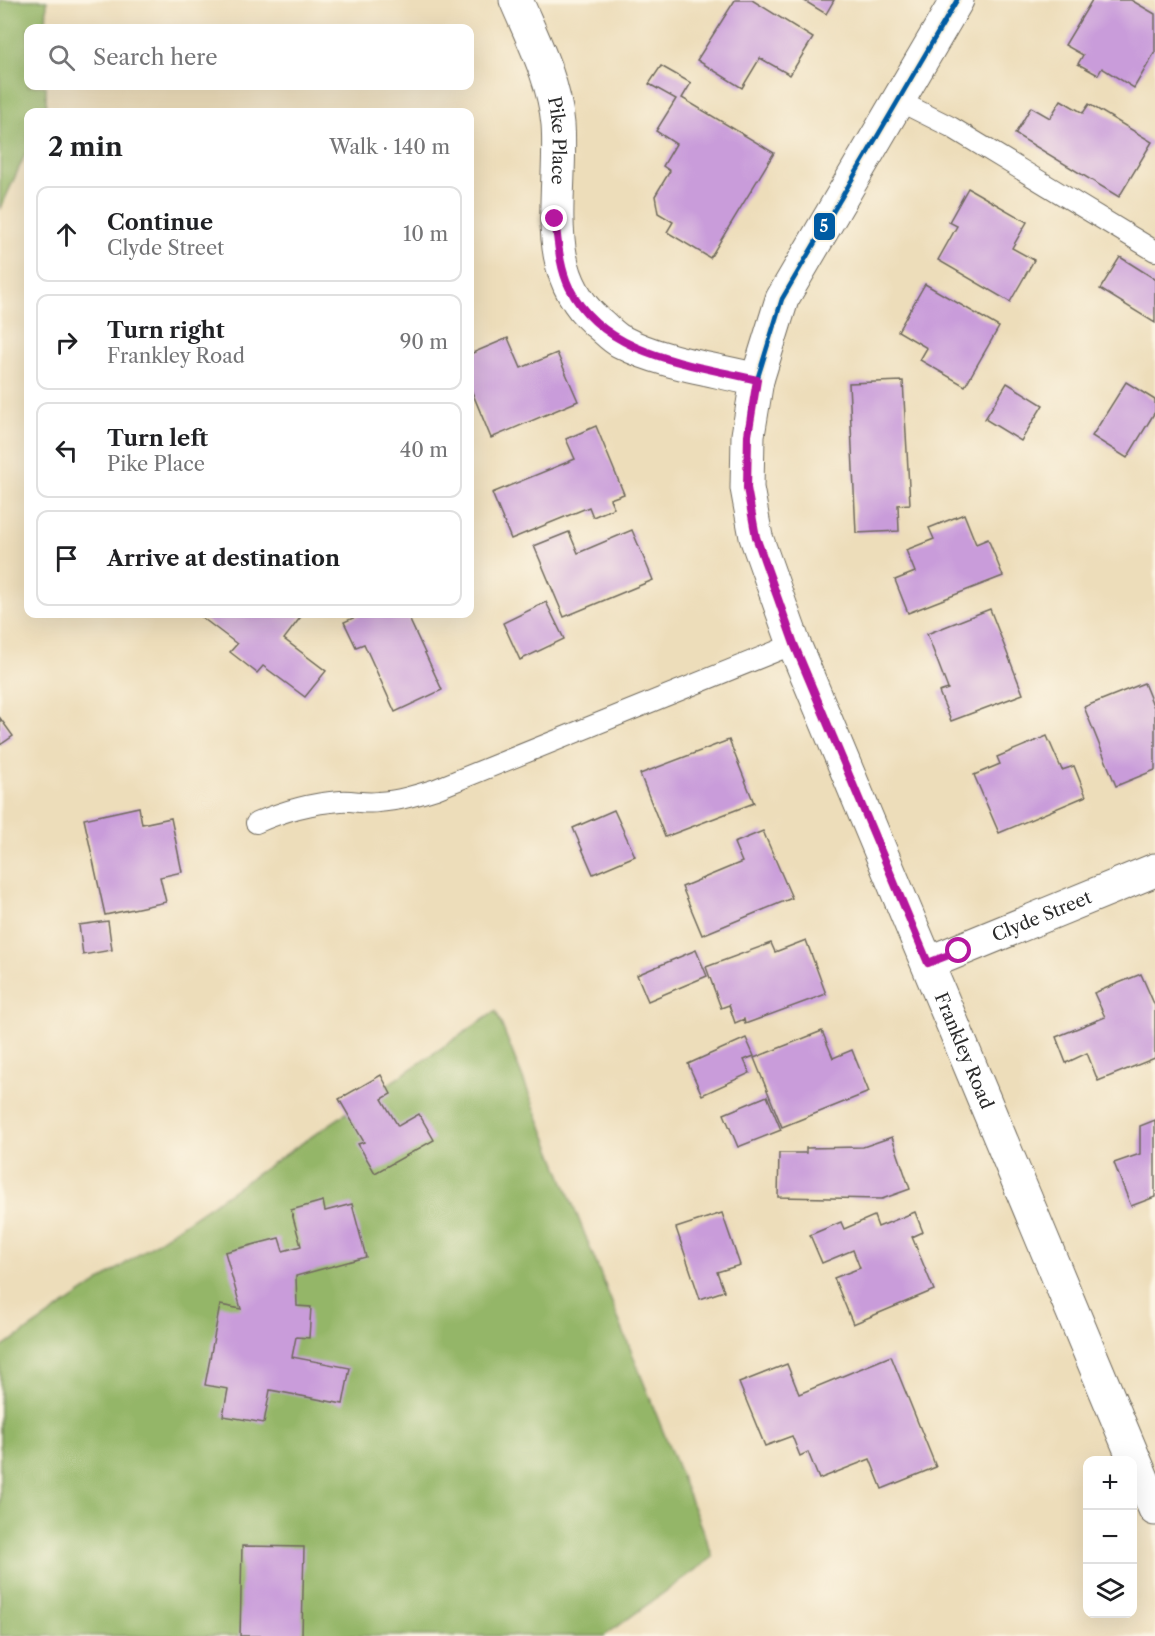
<!DOCTYPE html>
<html lang="en">
<head>
<meta charset="utf-8">
<style>
	:root { --surface:#fff; --page:#f2f2f2; --text:#202124; --muted:#757577; --line:#e0e0e0 }
	body { margin:0; font-family:"Libre Caslon Text",serif; background:var(--page); color:var(--text) }
	.controls { position:absolute; right:18px; bottom:18px; display:grid; overflow:hidden; border-radius:12px; box-shadow:0 6px 24px #0002 }
	.controls button { width:54px; height:54px; display:grid; place-items:center; padding:0; border:0; border-bottom:2px solid var(--line); background:var(--surface); color:var(--text); font:30px sans-serif }
	.stop { position:absolute; width:18px; height:18px; margin:-14px; border:4px solid #b5179e; border-radius:50%; background:#fff }
	.stop.end { background:#b5179e; border-color:#fff; box-shadow:0 2px 6px #0008 }
	.list { margin:0; padding:0; list-style:none }
	h2 { display:flex; justify-content:space-between; align-items:center; height:78px; margin:0; padding:0 24px; font-size:26px }
	h2 small { font-size:20px; font-weight:400; color:var(--muted) }
	.list li { display:grid; grid-template-columns:39px 1fr auto; gap:18px; align-items:center; box-sizing:border-box; height:96px; margin:0 12px 12px; padding:0 12px; border:2px solid var(--line); border-radius:12px }
	.list b { display:block; font-size:22px; white-space:nowrap }
	.list p { margin:0; font-size:20px; white-space:nowrap; color:var(--muted) }
	.list em { font-size:20px; font-style:normal; color:var(--muted) }
	.icon { flex:none; width:33px; height:33px; fill:none; stroke:currentColor; stroke-width:2; stroke-linecap:round; stroke-linejoin:round }
	.map { position:relative; flex:none; width:1155px; height:1636px; overflow:hidden }
	.search { position:absolute; background:var(--surface); box-shadow:0 6px 24px #0002; left:24px; top:24px; width:450px; height:66px; display:flex; align-items:center; gap:15px; box-sizing:border-box; padding:0 21px; border-radius:12px; color:var(--muted); font-size:22px }
	.panel { position:absolute; background:var(--surface); box-shadow:0 6px 24px #0002; left:24px; top:108px; width:450px; height:510px; border-radius:12px }
	.map>svg:first-child { display:block }
	.forest { fill:#94b668; stroke:#60704a; stroke-width:1.5 }
	.building { fill:#c99cda }
	.lines { fill:none; stroke-linecap:round; stroke-linejoin:round }
	.service-casing { stroke:#6f695d; stroke-width:22 }
	.minor-casing { stroke:#6f695d; stroke-width:35 }
	.tertiary-casing { stroke:#6f695d; stroke-width:35 }
	.service { stroke:#fff; stroke-width:20 }
	.minor { stroke:#fff; stroke-width:33 }
	.tertiary { stroke:#fff; stroke-width:33 }
	.bus-1-casing { stroke:#fcf5e5; stroke-width:9 }
	.bus-1 { stroke:#005ba3; stroke-width:4.5 }
	.route { stroke:#b5179e; stroke-width:8 }
	.labels { text-anchor:middle; dominant-baseline:central; stroke-width:5; stroke-linejoin:round; paint-order:stroke }
	.street-label { font-size:18px; fill:#2b2b2b; stroke:#fcf5e5 }
	.line-badge { stroke:#fcf5e5; stroke-width:2 }
	.badge-label { font-size:16px; text-anchor:middle; font-weight:bold; fill:#fff }
</style>
</head>
<body>
<div class="map">
<svg width="1155" height="1636" viewBox="0 0 1155 1636">
	<rect width="100%" height="100%" fill="#fcf5e5"/>
	<filter id="ink" filterUnits="userSpaceOnUse"><feTurbulence type="fractalNoise" baseFrequency=".0167" numOctaves="2"/><feDisplacementMap in="SourceGraphic" scale="12" xChannelSelector="R" yChannelSelector="G"/><feConvolveMatrix kernelMatrix="1 2 1 2 8 2 1 2 1" color-interpolation-filters="sRGB"/></filter>
	<filter id="wash" filterUnits="userSpaceOnUse"><feTurbulence type="fractalNoise" baseFrequency=".008" numOctaves="4" result="noise"/><feDisplacementMap in="SourceGraphic" scale="24" xChannelSelector="R" yChannelSelector="G"/><feGaussianBlur stdDeviation="1.35" result="paint"/><feColorMatrix in="noise" values="0 0 0 0 0 0 0 0 0 0 0 0 0 0 0 0 0 1.4 0 .05"/><feComposite in="paint" operator="in"/></filter>
	<g filter="url(#wash)">
		<rect width="100%" height="100%" fill="#edddba"/>
		<!-- forest -->
		<g class="forest">
			<polygon points="0,0 47,0 46,28 28,28 28,86 46,86 46,110 28,112 28,148 0,210"/>
			<polygon points="496,1011 713,1557 604,1636 0,1636 0,1349"/>
		</g>
		<g id="blocks">
			<!-- building -->
			<g class="building">
				<polygon points="735,0 752,0 813,38 790,75 760,58 742,88 697,60"/>
				<polygon points="803,0 834,0 826,14"/>
				<polygon points="1092,0 1131,0 1155,14 1155,52 1134,88 1102,68 1098,75 1078,64 1083,55 1065,45"/>
				<polygon points="661,66 691,83 682,98 774,153 710,258 667,232 673,222 658,213 655,196 670,171 663,166 676,144 656,131 676,99 649,84"/>
				<polygon points="1061,100 1083,113 1089,104 1152,142 1119,197 1015,134 1031,107 1050,118"/>
				<polygon points="968,188 1027,222 1012,248 1034,260 1010,302 938,260 957,226 949,222"/>
				<polygon points="1120,257 1155,279 1155,323 1100,289"/>
				<polygon points="925,284 999,327 965,386 920,360 927,348 898,331"/>
				<polygon points="508,338 521,368 557,353 578,401 491,438 470,387 470,354"/>
				<polygon points="903,381 910,504 898,505 899,531 856,533 849,383"/>
				<polygon points="1126,382 1155,400 1155,412 1127,458 1092,436"/>
				<polygon points="1007,383 1043,405 1021,441 985,419"/>
				<polygon points="596,426 624,494 610,499 614,508 593,517 589,507 511,539 492,493 575,459 566,439"/>
				<polygon points="964,514 976,544 988,539 1003,576 908,613 895,580 915,572 906,550 934,539 929,528"/>
				<polygon points="632,530 653,580 564,617 534,546 569,532 578,553"/>
				<polygon points="546,602 564,639 520,660 503,623"/>
				<polygon points="990,609 1023,694 951,721 939,692 948,689 927,634"/>
				<polygon points="202,614 303,614 284,639 326,671 305,697 263,666 257,673 230,652 237,644 200,616"/>
				<polygon points="362,614 407,614 442,690 395,712 364,644 356,647 344,622"/>
				<polygon points="1144,683 1155,710 1155,770 1116,786 1084,707"/>
				<polygon points="0,718 13,736 0,745"/>
				<polygon points="1047,736 1062,770 1074,766 1086,796 999,833 974,775 1000,764 997,757"/>
				<polygon points="729,740 754,803 665,837 640,774"/>
				<polygon points="139,807 142,824 171,818 182,872 160,877 166,902 105,915 84,819"/>
				<polygon points="614,810 635,856 593,874 573,828"/>
				<polygon points="763,831 792,898 702,935 682,887 742,862 734,843"/>
				<polygon points="108,921 112,950 83,955 79,925"/>
				<polygon points="806,940 826,994 745,1024 744,1019 735,1023 729,1005 721,1008 706,967 771,943 775,952"/>
				<polygon points="696,950 707,976 648,1001 637,975"/>
				<polygon points="1141,974 1155,1006 1155,1058 1098,1081 1087,1053 1066,1063 1056,1037 1105,1017 1094,993"/>
				<polygon points="822,1031 833,1058 852,1050 869,1092 782,1127 754,1058"/>
				<polygon points="746,1038 754,1056 744,1060 750,1073 702,1095 688,1064"/>
				<polygon points="381,1075 391,1094 382,1099 398,1126 419,1114 434,1140 375,1173 358,1144 364,1142 339,1099"/>
				<polygon points="767,1096 781,1130 738,1147 724,1114"/>
				<polygon points="1155,1120 1155,1197 1131,1206 1114,1163 1140,1154 1140,1126"/>
				<polygon points="892,1137 910,1189 882,1199 778,1197 779,1153 806,1153 806,1148 863,1147"/>
				<polygon points="323,1201 325,1211 352,1204 366,1257 296,1276 297,1306 311,1307 309,1338 296,1337 292,1357 350,1368 343,1404 270,1390 264,1423 223,1416 228,1389 205,1385 220,1305 241,1309 225,1252 279,1238 283,1251 301,1246 291,1210"/>
				<polygon points="915,1212 923,1232 912,1237 934,1290 853,1324 834,1278 860,1268 853,1250 822,1263 810,1235 841,1222 844,1229 874,1216 878,1227"/>
				<polygon points="722,1213 740,1265 717,1272 724,1291 700,1299 676,1228"/>
				<polygon points="891,1356 936,1467 882,1489 870,1459 819,1479 808,1452 800,1456 792,1436 765,1446 739,1383 787,1364 799,1394"/>
				<polygon points="242,1546 304,1547 302,1636 240,1636"/>
			</g>
		</g>
	</g>
	<g filter="url(#ink)">
		<use href="#blocks" fill-opacity="0" stroke="#6f695d" stroke-width="1.5"/>
		<g class="lines">
			<!-- service casing -->
			<g class="service-casing">
				<g id="service">
					<polyline points="897,100 951,127 1155,251"/>
					<path d="M256,823C283,811 311,803 341,801C353,800 365,804 378,802C398,801 417,795 436,789L794,644"/>
				</g>
			</g>
			<!-- minor casing -->
			<g class="minor-casing">
				<g id="minor">
					<path id="s1" d="M516,0C533,40 554,80 558,124C563,192 538,270 597,322C605,328 613,338 622,342C662,363 713,369 757,380"/>
					<path id="s2" d="M928,963L1155,870"/>
				</g>
			</g>
			<!-- tertiary casing -->
			<g class="tertiary-casing">
				<g id="tertiary">
					<path id="s3" d="M957,0L782,299L757,380L748,435L747,488L756,537L794,644L1155,1509"/>
				</g>
			</g>
			<!-- service -->
			<use href="#service" class="service"/>
			<!-- minor -->
			<use href="#minor" class="minor"/>
			<!-- tertiary -->
			<use href="#tertiary" class="tertiary"/>
			<!-- bus-1 casing -->
			<g class="bus-1-casing">
				<polyline id="bus-1" points="928,963 794,644 756,537 747,488 748,435 757,380 782,299 957,0"/>
			</g>
			<!-- bus-1 -->
			<use href="#bus-1" class="bus-1"/>
		</g>
	</g>
	<g class="lines" filter="url(#ink)">
		<!-- route -->
		<path class="route" d="M555,219C558,241 559,266 569,287C603,356 691,364 757,380L748,435L747,488L756,537L794,644L928,963L959,951"/>
	</g>
	<g class="labels">
		<!-- street labels -->
		<g class="street-label">
			<text stroke="none"><textPath href="#s1" startOffset="148">Pike Place</textPath></text>
			<text stroke="none"><textPath href="#s2" startOffset="123">Clyde Street</textPath></text>
			<text stroke="none"><textPath href="#s3" startOffset="1144">Frankley Road</textPath></text>
		</g>
	</g>
	<rect class="line-badge" x="813" y="212" width="23" height="29" rx="6" fill="#005ba3"/>
	<g class="badge-label">
		<text x="824" y="232">5</text>
	</g>
</svg>
<div class="controls">
<button>+</button>
<button>−</button>
<button><svg class="icon" aria-label="layers" viewBox="0 0 24 24"><path d="M12 4l9 5-9 5-9-5zM3 14l9 5 9-5"/></svg></button>
</div>
<div class="stop" style="left:959px;top:951px"></div>
<div class="stop end" style="left:555px;top:219px"></div>
<div class="search"><svg class="icon" aria-label="search" viewBox="0 0 24 24"><circle cx="10" cy="10" r="6"/><path d="M15 15l6 6"/></svg>Search here</div>
<section class="panel">
<h2>2 min<small>Walk · 140 m</small></h2>
<ul class="list">
<li><svg class="icon" aria-label="ahead" viewBox="0 0 24 24"><path d="M12 20V5M6 11l6-6 6 6"/></svg><div><b>Continue</b><p>Clyde Street</p></div><em>10 m</em></li>
<li><svg class="icon" aria-label="right" viewBox="0 0 24 24"><path d="M7 20v-9h11M14 6l5 5-5 5"/></svg><div><b>Turn right</b><p>Frankley Road</p></div><em>90 m</em></li>
<li><svg class="icon" aria-label="left" viewBox="0 0 24 24"><path d="M17 20v-9H6M10 6l-5 5 5 5"/></svg><div><b>Turn left</b><p>Pike Place</p></div><em>40 m</em></li>
<li><svg class="icon" aria-label="arrive" viewBox="0 0 24 24"><path d="M6 21V4h12l-3 4 3 4H6"/></svg><div><b>Arrive at destination</b></div></li>
</ul>
</section>
</div>
</body>
</html>
